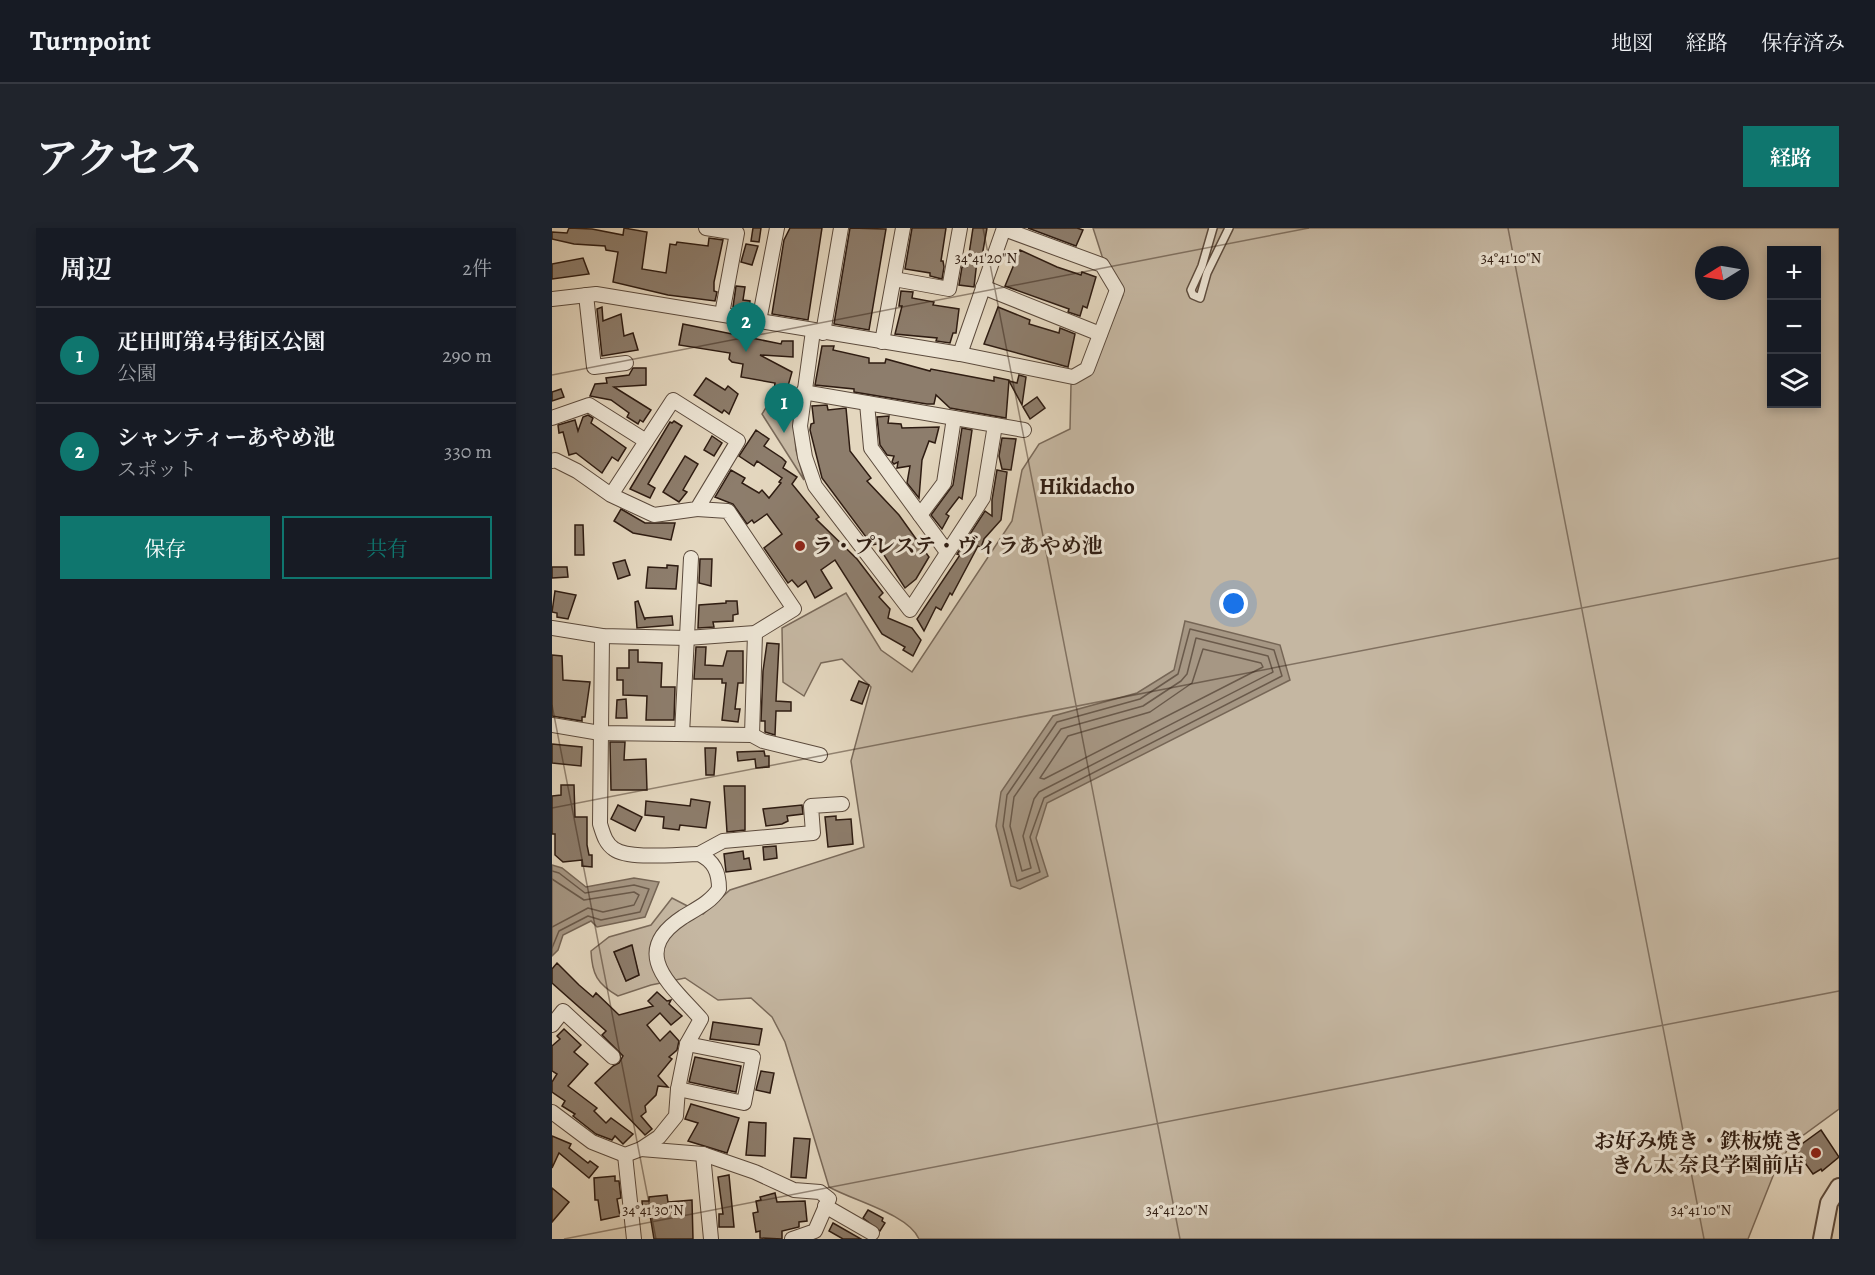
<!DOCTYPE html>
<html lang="ja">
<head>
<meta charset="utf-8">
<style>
	:root { --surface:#171b24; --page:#20242c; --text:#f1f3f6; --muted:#9ea1a6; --line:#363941; --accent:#0f766e }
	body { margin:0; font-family:Alegreya,"Noto Serif JP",serif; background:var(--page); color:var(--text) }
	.controls { position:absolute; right:18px; top:18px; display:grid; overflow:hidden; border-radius:0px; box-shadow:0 3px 9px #0003 }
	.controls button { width:54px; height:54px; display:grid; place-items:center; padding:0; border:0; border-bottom:2px solid var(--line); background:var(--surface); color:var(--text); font:30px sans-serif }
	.compass { position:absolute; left:1143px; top:18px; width:54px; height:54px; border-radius:50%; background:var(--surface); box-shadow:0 3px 9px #0003; rotate:259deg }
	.you { position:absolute; left:682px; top:376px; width:21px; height:21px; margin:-15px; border:4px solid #fff; border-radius:50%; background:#1a73e8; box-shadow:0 0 0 9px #1a73e833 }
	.badge { display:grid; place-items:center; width:39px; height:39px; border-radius:50%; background:var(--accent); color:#fff; font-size:20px; font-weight:700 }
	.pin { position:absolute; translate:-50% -50px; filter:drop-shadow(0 2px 3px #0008) }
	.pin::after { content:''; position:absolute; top:32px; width:21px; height:18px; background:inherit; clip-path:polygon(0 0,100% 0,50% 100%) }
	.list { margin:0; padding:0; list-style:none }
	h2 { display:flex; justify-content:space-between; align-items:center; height:78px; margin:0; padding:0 24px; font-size:26px }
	h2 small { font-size:20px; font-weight:400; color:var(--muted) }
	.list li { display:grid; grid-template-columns:39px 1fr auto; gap:18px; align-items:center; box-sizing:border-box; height:96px; padding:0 24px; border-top:2px solid var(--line) }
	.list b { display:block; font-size:22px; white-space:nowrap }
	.list p { margin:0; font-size:20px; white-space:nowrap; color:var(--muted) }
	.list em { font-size:20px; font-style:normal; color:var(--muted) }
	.actions { display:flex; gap:12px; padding:18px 24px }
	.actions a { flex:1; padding:14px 0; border:2px solid var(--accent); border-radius:0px; text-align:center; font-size:21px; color:var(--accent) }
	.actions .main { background:var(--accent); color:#fff }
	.icon { flex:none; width:33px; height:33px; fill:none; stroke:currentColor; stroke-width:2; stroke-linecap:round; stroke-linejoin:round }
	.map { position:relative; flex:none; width:1287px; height:1011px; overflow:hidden; border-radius:0px }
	header { display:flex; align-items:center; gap:36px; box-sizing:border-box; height:84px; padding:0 30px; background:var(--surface); border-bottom:2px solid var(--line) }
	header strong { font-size:28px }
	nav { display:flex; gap:33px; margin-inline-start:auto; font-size:21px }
	.intro { display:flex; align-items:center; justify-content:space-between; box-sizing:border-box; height:144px; padding:0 36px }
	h1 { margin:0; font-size:42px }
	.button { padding:15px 27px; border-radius:0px; background:var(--accent); color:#fff; font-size:21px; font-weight:700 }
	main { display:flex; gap:36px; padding:0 36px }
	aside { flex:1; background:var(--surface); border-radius:0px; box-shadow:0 3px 9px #0003 }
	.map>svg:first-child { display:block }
	.green { fill:#c5b7a2; stroke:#7a6a5a; stroke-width:1.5; fill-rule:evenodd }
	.water { fill:#a69784; stroke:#766656; stroke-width:1.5 }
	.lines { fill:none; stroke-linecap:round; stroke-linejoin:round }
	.shore { stroke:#6a5a4b; stroke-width:1.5 }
	.building { fill:#8d7d6c; stroke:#2e1c12; stroke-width:1.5 }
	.service-casing { stroke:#5c4b3d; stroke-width:10 }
	.minor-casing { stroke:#5c4b3d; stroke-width:16 }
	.tertiary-casing { stroke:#5c4b3d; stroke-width:20 }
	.service { stroke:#ede5d5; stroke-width:7 }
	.minor { stroke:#ede5d5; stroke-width:14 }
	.tertiary { stroke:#ede5d5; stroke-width:16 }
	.ticks { fill:none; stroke:#2e1c12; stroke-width:1.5; stroke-opacity:0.45 }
	.poi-dot { fill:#8f2418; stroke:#ede5d5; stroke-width:2 }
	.labels { text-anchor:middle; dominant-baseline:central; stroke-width:6; stroke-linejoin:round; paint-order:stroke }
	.poi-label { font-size:21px; font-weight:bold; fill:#2e1c12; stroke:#ede5d5; text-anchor:start }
	.neighbourhood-label { font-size:22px; font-weight:bold; fill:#2e1c12; stroke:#ede5d5 }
	.ticks-label { font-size:15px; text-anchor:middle; fill:#2e1c12; stroke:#ede5d5; stroke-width:6; stroke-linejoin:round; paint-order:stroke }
</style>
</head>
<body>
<header>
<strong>Turnpoint</strong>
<nav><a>地図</a><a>経路</a><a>保存済み</a></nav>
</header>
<div class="intro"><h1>アクセス</h1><a class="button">経路</a></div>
<main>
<aside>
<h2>周辺<small>2件</small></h2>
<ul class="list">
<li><span class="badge">1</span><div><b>疋田町第4号街区公園</b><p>公園</p></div><em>290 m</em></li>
<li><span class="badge">2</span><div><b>シャンティーあやめ池</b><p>スポット</p></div><em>330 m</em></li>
</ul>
<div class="actions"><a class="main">保存</a><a>共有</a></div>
</aside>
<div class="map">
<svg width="1287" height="1011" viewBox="0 0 1287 1011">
	<rect width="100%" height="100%" fill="#e4d7bf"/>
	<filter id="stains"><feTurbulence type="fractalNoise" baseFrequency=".00333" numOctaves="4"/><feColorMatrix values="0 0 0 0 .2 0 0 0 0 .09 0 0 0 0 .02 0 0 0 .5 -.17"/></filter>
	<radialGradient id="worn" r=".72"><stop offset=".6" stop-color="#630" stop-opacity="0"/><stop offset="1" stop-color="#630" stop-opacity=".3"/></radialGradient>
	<!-- green -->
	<g class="green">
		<path d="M541,0H1287V881L1238,917L1221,948L1196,1011H367C356,986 302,973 277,959L233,814L220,789L199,770L166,772L133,750L99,757L66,768C45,756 40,746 39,723L57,709L99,697L120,670L151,686L178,662L312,619L299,533L319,459L290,431L269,435L252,468L231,454L230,400L294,365L329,422L360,444L460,293L470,242L487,216L518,201L519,157L541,141L571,67L550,28ZM1220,22H1264V176H1220ZM1152,27H1188V63H1152ZM79,717L87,747L74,753L62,724Z"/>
		<polygon points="217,175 236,175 235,186 241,187 244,222 252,252 210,186"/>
	</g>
	<!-- water -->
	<g class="water">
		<polygon points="633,393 728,417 738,452 495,575 484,610 496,648 468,661 459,658 444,598 449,564 501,488 585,465 622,442"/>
		<polygon points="0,637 10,640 34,659 82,650 107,654 93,689 45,699 39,693 11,707 6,722 0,728"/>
	</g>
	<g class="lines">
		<!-- shore -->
		<g class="shore">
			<polygon points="638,401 722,422 730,448 492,570 478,609 488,644 465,653 451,598 455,567 505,494 588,471 626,446"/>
			<polygon points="644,410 716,428 721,444 487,564 482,571 471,608 479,640 470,643 458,598 462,569 509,501 591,478 629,453 635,446"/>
			<polygon points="651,421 709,435 711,439 492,551 488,550 516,508 598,484 640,455"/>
			<polyline points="0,643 7,645 33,665 82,657 97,661 88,684 49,692 36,688 7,703 0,720"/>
			<polyline points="0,651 32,672 82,664 87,667 82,677 51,684 36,680 0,699"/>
		</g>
	</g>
	<!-- building -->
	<g class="building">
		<polygon points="17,0 40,1 71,7 72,0 95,4 90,41 114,45 118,16 124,17 125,14 156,18 157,10 171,12 162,54 162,63 165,64 163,73 116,67 61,54 66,24 54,22 53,18 22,16 0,11 0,4 15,5"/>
		<polygon points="201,0 209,0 207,14 199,13"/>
		<polygon points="238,0 270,0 256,92 220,86 232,12"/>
		<polygon points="298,0 334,1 317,102 282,96"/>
		<polygon points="360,0 394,0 389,33 391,33 392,39 390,51 378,48 378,45 353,41"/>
		<polygon points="421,0 435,0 429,34 425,33 422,59 407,57 410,39 415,39"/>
		<polygon points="476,0 525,0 531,2 524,18"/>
		<polygon points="194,16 206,18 200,37 189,34"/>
		<polygon points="468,22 505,39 529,47 530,44 544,49 535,80 531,78 528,88 516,84 517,81 453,58"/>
		<polygon points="31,30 37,46 0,51 0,36"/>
		<polygon points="184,58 193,59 191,72 198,73 197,82 181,79"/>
		<polygon points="349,63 361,64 360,70 382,74 381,77 407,81 404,105 401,105 398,115 384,113 385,110 343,106 350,78 347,78"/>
		<polygon points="50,79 51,93 69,86 72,108 81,105 86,122 50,128 45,81"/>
		<polygon points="446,79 478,92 477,96 507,105 508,100 523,106 516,139 432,116"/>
		<polygon points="131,96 229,116 230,113 241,113 241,129 208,127 240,144 232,172 221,170 223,155 189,149 191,136 180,134 177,131 178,125 127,117"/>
		<polygon points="270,118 282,118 281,122 317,130 317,135 333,135 334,131 378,143 379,141 442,153 442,149 457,152 454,190 398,180 384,167 382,176 375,176 302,164 302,161 263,157"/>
		<polygon points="81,140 94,140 94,157 62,159 99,182 91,194 88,192 86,196 75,189 77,185 59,172 38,168 43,156 55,155 54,150 77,147"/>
		<polygon points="467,147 474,149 470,177 457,153 465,155"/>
		<polygon points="154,150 173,162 176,158 186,166 177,186 172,182 170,185 142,167"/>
		<polygon points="9,161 12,169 0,173 0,164"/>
		<polygon points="485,169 493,180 478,191 471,179"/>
		<polygon points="275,177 276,182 294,180 298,223 319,250 315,253 347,287 377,329 364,351 353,360 325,316 320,317 270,250 258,202 259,196 262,195 260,178"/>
		<polygon points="36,187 41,190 39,195 74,220 66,233 60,229 50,245 24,225 17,227 11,204 7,205 6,197 23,192 26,203 31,189"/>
		<polygon points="337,188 336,195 349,196 350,200 387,199 383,215 377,213 370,232 367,270 355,255 358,238 345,240 346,234 342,236 340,234 342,228 335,227 328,217 325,189"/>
		<polygon points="122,193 130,198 96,256 103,260 98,270 78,261 118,194 120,195"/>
		<polygon points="410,200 420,202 410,271 407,269 394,286 397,288 390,301 379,287 401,257"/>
		<polygon points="204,202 217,211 212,218 230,230 234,234 231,240 245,249 240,256 267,289 264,291 305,331 331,365 327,369 338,381 336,390 360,400 369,412 361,428 351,422 353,419 330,406 283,332 269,342 280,360 263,370 254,353 246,359 240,352 236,355 212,320 230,306 215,286 202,295 200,292 195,296 181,276 163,269 179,242 193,250 190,255 207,265 210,262 217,270 229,255 227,254 230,250 205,233 202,238 187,228"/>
		<polygon points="160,208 170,215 162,228 152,222"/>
		<polygon points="450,210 464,211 459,242 450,241 447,228"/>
		<polygon points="133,228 146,236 131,262 135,264 127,274 111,264"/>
		<polygon points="445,242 455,244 449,292 432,311 429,320 426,318 400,367 398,365 389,382 384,379 372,403 365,391 408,327 405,326 433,283 440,288 440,272"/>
		<polygon points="69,281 93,295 123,295 119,312 81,305 62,293"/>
		<polygon points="23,297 31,297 32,327 23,327"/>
		<polygon points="148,331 160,331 159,358 147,355"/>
		<polygon points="73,332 78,347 66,351 61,335"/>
		<polygon points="115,337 126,338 124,361 94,360 96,339 115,340"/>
		<polygon points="0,339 15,339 16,349 0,350"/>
		<polygon points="3,363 24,367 16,391 5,389 5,385 0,384"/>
		<polygon points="86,373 93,392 93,390 120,388 121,397 85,400 83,374"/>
		<polygon points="174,373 185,373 186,386 181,387 181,393 161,394 162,399 146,400 147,377 174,375"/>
		<polygon points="215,415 227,416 224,473 239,474 239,483 224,483 223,507 213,504 213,493 209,493 211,443"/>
		<polygon points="144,419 154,419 153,437 171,438 175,423 191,423 191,455 186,455 183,481 188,481 186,494 170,492 174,455 170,455 170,451 142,451"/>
		<polygon points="77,422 86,422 86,434 110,435 109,459 123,459 122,492 94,492 95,468 71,467 71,452 65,452 65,440 77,440"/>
		<polygon points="0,427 10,428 11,452 38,454 33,489 30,489 30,493 0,488"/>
		<polygon points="307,453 317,457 310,476 299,472"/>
		<polygon points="74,471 75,490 64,490 65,472"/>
		<polygon points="58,514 73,514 72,532 94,531 95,562 59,562"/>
		<polygon points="0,516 30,519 29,538 0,535"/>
		<polygon points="153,520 164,520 162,547 154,547"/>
		<polygon points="212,523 213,528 217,528 217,539 204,540 203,531 186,533 185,524"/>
		<polygon points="9,557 22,557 23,589 35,589 35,617 37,627 40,627 40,639 30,638 30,632 11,634 3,627 3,606 0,606 0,568 9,567"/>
		<polygon points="172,558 193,558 193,602 175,604"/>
		<polygon points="139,571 158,574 154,600 128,597 127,602 111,600 112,589 93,587 94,573 138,578"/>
		<polygon points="66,577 90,589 83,603 59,591"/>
		<polygon points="250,577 251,586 235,588 236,593 230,596 214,598 211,581"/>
		<polygon points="284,588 284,592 299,591 301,616 276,619 273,589"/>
		<polygon points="224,618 225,630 212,632 211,619"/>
		<polygon points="191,623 192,631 197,630 199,641 174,644 172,626"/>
		<polygon points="80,717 87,747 74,753 62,724"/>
		<polygon points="5,735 27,757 41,769 44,765 67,787 101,778 96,773 105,764 115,773 119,772 117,776 130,788 119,797 108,785 95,797 108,813 118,803 127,813 125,822 117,829 120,831 106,848 116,859 106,858 104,867 93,878 94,884 89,888 100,901 93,907 43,855 61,838 67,835 71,828 50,807 54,803 0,755 0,741"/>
		<polygon points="161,794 210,801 207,817 158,811"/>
		<polygon points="12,801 29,817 22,824 36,836 16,858 45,880 42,883 54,895 59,890 81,906 71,916 63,908 60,912 44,906 21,888 23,886 10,878 13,873 0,864 0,854 5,846 0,843 0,818 8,811 5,808"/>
		<polygon points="143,829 189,838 184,864 137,854"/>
		<polygon points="209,843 222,845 218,865 204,862"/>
		<polygon points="139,876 187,890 175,925 136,913 146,895 133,891"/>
		<polygon points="197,894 214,895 213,928 194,927"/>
		<polygon points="1269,902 1287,929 1270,943 1269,941 1261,946 1243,921"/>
		<polygon points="0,908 19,916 17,920 36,935 38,933 46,939 37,950 7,925 0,940"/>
		<polygon points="242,910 258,911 254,950 239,949"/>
		<polygon points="177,947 182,999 167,999 167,986 171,986 166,949"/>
		<polygon points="63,948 63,953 67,953 69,970 65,971 68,988 49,992 46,972 43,972 42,950"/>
		<polygon points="0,960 17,974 0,994"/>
		<polygon points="223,965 225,974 253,973 255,993 247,994 247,999 230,1003 230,1011 208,1010 208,1003 204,1004 201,985 206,984 204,973 209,972 208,969"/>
		<polygon points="115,967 116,974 140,972 141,1011 102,1011 98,987 91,988 90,973 97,973 97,969"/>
		<polygon points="316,982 331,990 330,993 333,995 328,1003 311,990"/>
		<polygon points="281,995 309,1011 291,1011 277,1003"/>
	</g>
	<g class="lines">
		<!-- service casing -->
		<g class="service-casing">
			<polyline id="service" points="661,0 650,38 639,62 641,67 648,70 655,45 677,0"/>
		</g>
		<!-- minor casing -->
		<g class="minor-casing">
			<g id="minor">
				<polyline points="154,0 185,5 170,86"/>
				<polyline points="342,51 397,61 408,0"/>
				<polyline points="431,59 548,106"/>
				<polyline points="34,67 42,139 74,135"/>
				<polyline points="0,71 44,66 408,126 521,149 535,141 565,62 550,37 452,1"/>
				<polyline points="207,93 225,0"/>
				<polyline points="261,103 248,198 253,229 263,258 358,382 431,270 443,197"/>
				<polyline points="271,105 289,0"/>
				<polyline points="330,114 351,0"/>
				<polyline points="408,126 452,0"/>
				<polyline points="251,164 472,202"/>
				<polyline points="315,175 319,220 395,324"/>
				<polyline points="0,190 37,177 94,213"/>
				<polyline points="0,233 3,232 25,243 59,267 102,287 145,281 186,213 121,172 59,267"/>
				<polyline points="368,287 392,255 402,190"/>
				<polyline points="0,400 50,408 135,410 203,405 242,381 176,283 145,281"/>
				<polyline points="0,497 48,505 200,507 211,513 268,527"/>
				<polyline points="130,506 139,330"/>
				<polyline points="200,507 203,405"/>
				<polyline points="147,626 171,613 261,605 259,578 290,576"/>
				<polyline points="0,797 11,783 61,829"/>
				<polyline points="126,861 192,875 201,829 135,816"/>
				<path d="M0,884L40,914L73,927L89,921L107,909L124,888L126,861L135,816L149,791C119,757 76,725 131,689C144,681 159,674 167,661C167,644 162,633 147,626C127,626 77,632 62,621C53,615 51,605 48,596L50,408"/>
				<polyline points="89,921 151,926 203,944 242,962 268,964 277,971 263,1003 240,1011"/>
				<polyline points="151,926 159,1011"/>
				<polyline points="73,927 82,1011"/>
				<polyline points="273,978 320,1005"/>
			</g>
		</g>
		<!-- tertiary casing -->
		<g class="tertiary-casing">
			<polyline id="tertiary" points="1270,1011 1277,975 1287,959"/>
		</g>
		<!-- service -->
		<use href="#service" class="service"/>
		<!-- minor -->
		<use href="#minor" class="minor"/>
		<!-- tertiary -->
		<use href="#tertiary" class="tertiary"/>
	</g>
	<!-- ticks -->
	<path class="ticks" d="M431,0L628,1011M956,0L1152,1011M0,147L757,0M0,477L104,1011M0,580L1287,330M12,1011L1287,763"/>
	<!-- markers -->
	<g class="poi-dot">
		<circle cx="248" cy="318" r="6"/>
		<circle cx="1264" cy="925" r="6"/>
	</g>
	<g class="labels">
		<!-- poi labels -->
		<g class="poi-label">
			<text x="260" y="318">ラ・プレステ・ヴィラあやめ池</text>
			<text x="1252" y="913" text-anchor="end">お好み焼き・鉄板焼き<tspan x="1252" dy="24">きん太 奈良学園前店</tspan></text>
		</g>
		<!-- neighbourhood labels -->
		<g class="neighbourhood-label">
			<text x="535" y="259">Hikidacho</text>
		</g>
	</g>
	<g class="ticks-label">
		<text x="434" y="35">34°41'20"N</text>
		<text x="959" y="35">34°41'10"N</text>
		<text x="101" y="987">34°41'30"N</text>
		<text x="625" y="987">34°41'20"N</text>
		<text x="1149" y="987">34°41'10"N</text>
	</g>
	<rect width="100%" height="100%" filter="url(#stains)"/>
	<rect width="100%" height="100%" fill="url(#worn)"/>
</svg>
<div class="controls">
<button>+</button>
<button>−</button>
<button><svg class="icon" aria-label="layers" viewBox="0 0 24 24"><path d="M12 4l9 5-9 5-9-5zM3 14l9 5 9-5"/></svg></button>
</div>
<svg class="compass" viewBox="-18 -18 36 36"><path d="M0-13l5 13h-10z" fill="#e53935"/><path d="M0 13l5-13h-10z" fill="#9ea1a6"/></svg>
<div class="you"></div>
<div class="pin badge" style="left:232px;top:205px">1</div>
<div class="pin badge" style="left:194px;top:124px">2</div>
</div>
</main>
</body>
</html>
